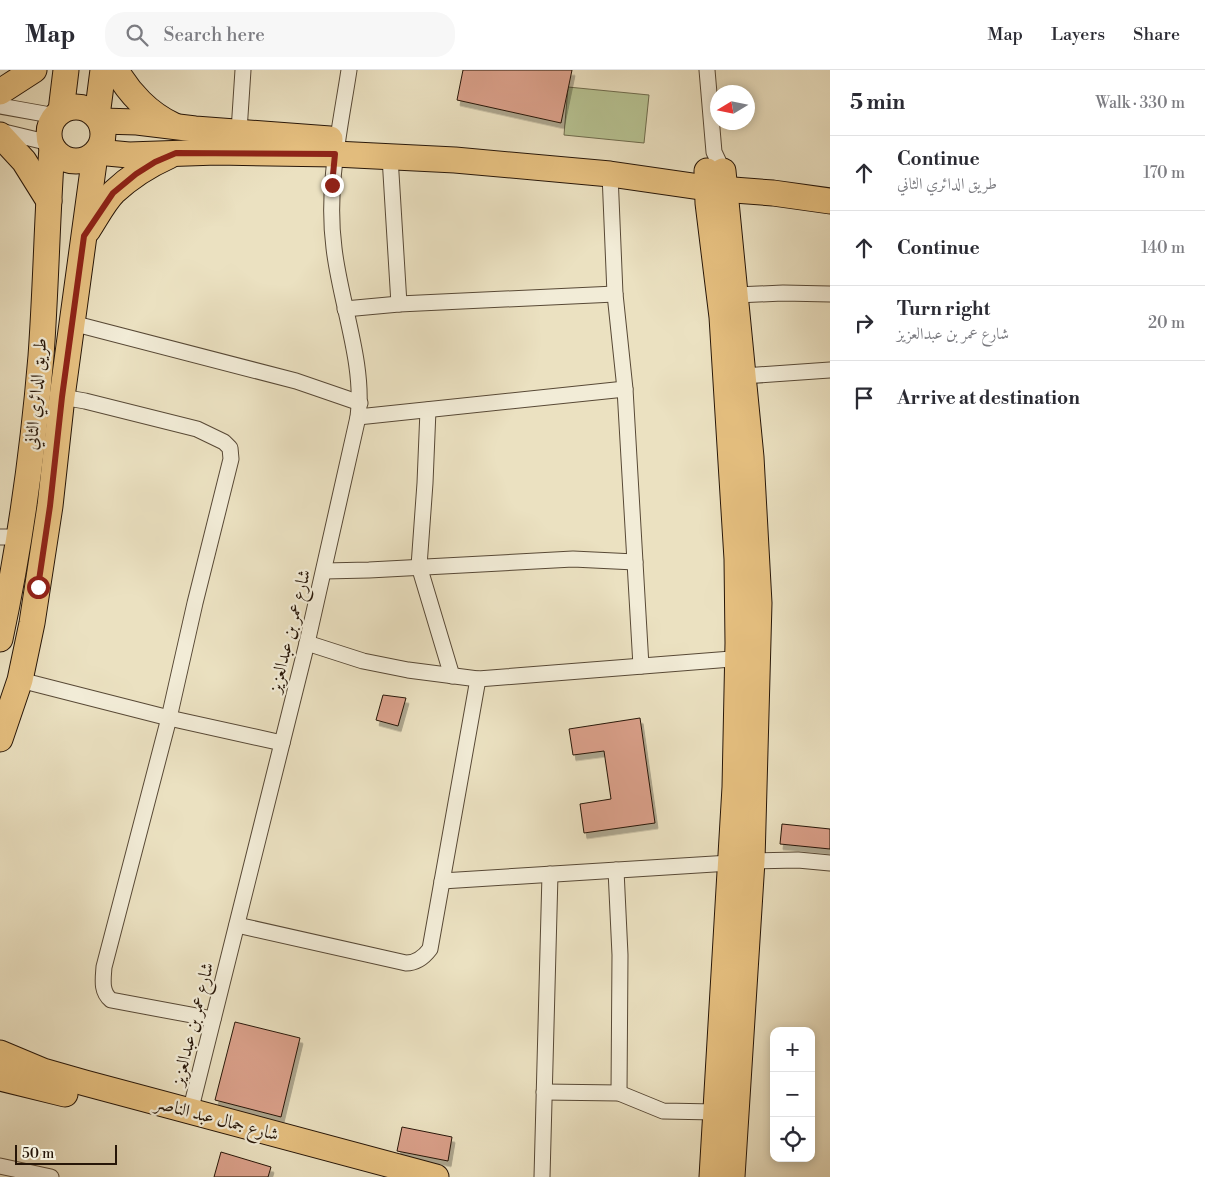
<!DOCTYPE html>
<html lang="en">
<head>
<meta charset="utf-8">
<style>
	:root { --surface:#fff; --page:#f7f7f7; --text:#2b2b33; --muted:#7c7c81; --line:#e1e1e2 }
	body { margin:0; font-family:"Libre Bodoni",Amiri,serif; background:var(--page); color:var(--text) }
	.controls { position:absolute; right:15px; bottom:15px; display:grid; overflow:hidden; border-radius:10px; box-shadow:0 2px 8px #0003 }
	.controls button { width:45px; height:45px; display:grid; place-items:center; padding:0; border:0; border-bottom:1px solid var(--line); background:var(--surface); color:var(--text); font:25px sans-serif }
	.compass { position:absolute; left:710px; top:15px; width:45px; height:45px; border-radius:50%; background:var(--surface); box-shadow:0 2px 8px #0003; rotate:260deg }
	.scale { position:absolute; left:15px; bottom:12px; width:102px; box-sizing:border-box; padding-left:5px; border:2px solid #271608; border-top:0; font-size:14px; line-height:18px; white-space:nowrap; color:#271608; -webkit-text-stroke:4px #f2ecd7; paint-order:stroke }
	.stop { position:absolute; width:15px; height:15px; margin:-11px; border:4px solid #8f2418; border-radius:50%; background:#fff }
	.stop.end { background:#8f2418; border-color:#fff; box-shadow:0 1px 5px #0008 }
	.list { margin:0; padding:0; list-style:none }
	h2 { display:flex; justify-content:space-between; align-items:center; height:65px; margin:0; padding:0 20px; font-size:21px }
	h2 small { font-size:16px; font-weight:400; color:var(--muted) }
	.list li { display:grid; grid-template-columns:32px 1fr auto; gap:15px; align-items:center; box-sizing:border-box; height:75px; padding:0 20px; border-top:1px solid var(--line) }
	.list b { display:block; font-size:19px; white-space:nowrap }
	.list p { margin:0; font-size:16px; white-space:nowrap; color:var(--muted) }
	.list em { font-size:16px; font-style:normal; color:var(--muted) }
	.icon { flex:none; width:28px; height:28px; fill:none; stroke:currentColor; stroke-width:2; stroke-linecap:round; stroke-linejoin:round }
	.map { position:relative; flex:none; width:830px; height:1107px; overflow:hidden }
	header { display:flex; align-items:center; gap:30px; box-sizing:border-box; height:70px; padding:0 25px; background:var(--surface); border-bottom:1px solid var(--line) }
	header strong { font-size:24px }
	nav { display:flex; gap:28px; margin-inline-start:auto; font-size:18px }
	.search { width:350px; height:45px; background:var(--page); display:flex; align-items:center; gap:12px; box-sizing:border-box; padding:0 18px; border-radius:20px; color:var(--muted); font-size:19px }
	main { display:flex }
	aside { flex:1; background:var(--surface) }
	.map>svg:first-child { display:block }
	.green { fill:#b7c393; stroke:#6f6c4e }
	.building { fill:#daa08a; stroke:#271608; filter:url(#shadow) }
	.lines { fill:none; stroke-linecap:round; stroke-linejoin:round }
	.street-casing { stroke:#584936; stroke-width:17 }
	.primary-casing { stroke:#271608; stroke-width:27 }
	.street { stroke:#f2ecd7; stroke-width:15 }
	.primary { stroke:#e6c080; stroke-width:25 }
	.route { stroke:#8f2418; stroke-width:6 }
	.labels { text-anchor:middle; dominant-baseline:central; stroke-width:4.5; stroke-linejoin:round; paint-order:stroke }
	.street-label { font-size:18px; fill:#271608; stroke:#f2ecd7 }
</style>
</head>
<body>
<header>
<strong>Map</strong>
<div class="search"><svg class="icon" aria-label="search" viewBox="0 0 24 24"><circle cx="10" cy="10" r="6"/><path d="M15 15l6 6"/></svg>Search here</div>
<nav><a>Map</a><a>Layers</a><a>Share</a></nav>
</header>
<main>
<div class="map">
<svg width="830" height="1107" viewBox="0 0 830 1107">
	<defs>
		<filter id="shadow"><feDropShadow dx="3" dy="5.5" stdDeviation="0" flood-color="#0004"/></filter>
	</defs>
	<rect width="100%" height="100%" fill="#ebe1c1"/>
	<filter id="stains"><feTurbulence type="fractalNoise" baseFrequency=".004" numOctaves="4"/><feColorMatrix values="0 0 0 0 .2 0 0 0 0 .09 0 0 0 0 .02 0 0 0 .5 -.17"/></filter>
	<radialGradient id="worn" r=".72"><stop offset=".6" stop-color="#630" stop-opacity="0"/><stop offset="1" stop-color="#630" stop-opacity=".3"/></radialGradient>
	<!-- green -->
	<polygon class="green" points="568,17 649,25 644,73 564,65"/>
	<!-- building -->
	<g class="building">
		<polygon points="463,0 572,0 561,53 457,30"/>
		<polygon points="383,625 406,628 398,656 376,650"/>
		<polygon points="640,648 655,753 584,763 580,734 611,729 604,681 573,685 569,659"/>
		<polygon points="782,754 830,759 830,779 780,774"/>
		<polygon points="235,952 300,968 281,1047 215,1030"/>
		<polygon points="402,1057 452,1067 448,1091 397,1081"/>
		<polygon points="221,1082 271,1097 268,1107 214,1107"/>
	</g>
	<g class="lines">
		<!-- street casing -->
		<g class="street-casing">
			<g id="street">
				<polyline points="707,0 714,82 723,101"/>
				<polyline points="0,36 56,46"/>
				<polyline points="0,61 50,73"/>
				<polyline points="239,61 243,0"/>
				<polyline points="390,87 399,234"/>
				<polyline points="610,104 615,224 625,319 641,596"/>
				<polyline points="736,225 783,223 830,224"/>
				<polyline points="345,239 399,234 615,224"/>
				<polyline points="72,253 296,311 360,333"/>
				<polyline points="744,306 830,300"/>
				<path d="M62,327L85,331L197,359L224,372L230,378L231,389L195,533L169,648L104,897C103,910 101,922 111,930L213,949"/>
				<polyline points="428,340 425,413 419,496 452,606"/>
				<polyline points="358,347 625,319"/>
				<polyline points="0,467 19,467"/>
				<polyline points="324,501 369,500 573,489 635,492"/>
				<polyline points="307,573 363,591 408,600 478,609 744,588"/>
				<polyline points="20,610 169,648 282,673"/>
				<polyline points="752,791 798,790 830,793"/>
				<polyline points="616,800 620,885 619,1023"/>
				<polyline points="442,811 730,793"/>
				<path d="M237,855L406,893C416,893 424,887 430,879L478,609"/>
				<polyline points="544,1022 619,1023 663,1041 715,1042"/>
				<path d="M190,1042L307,573L358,347C365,294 340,232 334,178C326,118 340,59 349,0"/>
				<polyline points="0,1096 51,1107"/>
				<polyline points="542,1107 550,804"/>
			</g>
		</g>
		<!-- primary casing -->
		<g class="primary-casing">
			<g id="primary">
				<path d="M116,0C129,23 149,44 173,55"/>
				<polyline points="0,22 34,0"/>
				<circle cx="76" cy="64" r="27"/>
				<polyline points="61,41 66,0"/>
				<polyline points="97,46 103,0"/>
				<polyline points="101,51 137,52 195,59 330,69"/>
				<polyline points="0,65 24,91 49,131"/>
				<polyline points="97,82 129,85 217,82 335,84 455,90 610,104 707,118 773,123 830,131"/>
				<polyline points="707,101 708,133 722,247 737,489 738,573 735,717 712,1107"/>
				<polyline points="723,101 751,387 759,533 752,791 732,1107"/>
				<path d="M88,160C96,148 104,132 114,122C130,107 149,95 169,86"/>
				<path d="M0,569C20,475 33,382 41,286C46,217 47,147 52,77"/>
				<polyline points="0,669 20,610 32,553 50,436 62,327 95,85"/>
				<polyline points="0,983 43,1001 85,1013 436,1107"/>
				<polyline points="0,1008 65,1024"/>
			</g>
		</g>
		<!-- street -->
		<use href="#street" class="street"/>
		<!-- primary -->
		<use href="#primary" class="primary"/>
	</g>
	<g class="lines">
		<!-- route -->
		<polyline class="route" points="38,517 50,436 62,327 84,166 113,123 136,104 155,92 176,83 335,84 332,115"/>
	</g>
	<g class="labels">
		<!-- street labels -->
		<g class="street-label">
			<text transform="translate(36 324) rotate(-85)">طريق الدائري الثاني</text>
			<text transform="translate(290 561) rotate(-76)">شارع عمر بن عبدالعزيز</text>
			<text transform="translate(193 954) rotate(-76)">شارع عمر بن عبدالعزيز</text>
			<text transform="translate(217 1049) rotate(15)">شارع جمال عبد الناصر</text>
		</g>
	</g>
	<rect width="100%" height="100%" filter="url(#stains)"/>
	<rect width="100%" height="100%" fill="url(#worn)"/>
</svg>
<div class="controls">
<button>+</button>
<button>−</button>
<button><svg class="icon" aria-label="locate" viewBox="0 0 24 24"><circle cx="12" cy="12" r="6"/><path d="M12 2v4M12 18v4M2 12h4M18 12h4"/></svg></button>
</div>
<svg class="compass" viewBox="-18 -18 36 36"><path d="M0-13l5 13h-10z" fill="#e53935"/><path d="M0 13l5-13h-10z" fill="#7c7c81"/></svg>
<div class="scale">50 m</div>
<div class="stop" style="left:38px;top:517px"></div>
<div class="stop end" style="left:332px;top:115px"></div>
</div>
<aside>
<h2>5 min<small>Walk · 330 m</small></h2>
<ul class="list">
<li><svg class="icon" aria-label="ahead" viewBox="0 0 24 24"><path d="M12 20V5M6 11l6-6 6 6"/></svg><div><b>Continue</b><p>طريق الدائري الثاني</p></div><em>170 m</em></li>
<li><svg class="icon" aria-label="ahead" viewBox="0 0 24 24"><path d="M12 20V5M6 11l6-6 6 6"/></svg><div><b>Continue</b></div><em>140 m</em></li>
<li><svg class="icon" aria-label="right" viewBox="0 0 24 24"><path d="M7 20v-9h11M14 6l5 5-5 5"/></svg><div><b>Turn right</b><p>شارع عمر بن عبدالعزيز</p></div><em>20 m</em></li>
<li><svg class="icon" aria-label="arrive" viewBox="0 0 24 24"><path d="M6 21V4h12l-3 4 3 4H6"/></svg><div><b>Arrive at destination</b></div></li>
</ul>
</aside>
</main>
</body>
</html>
